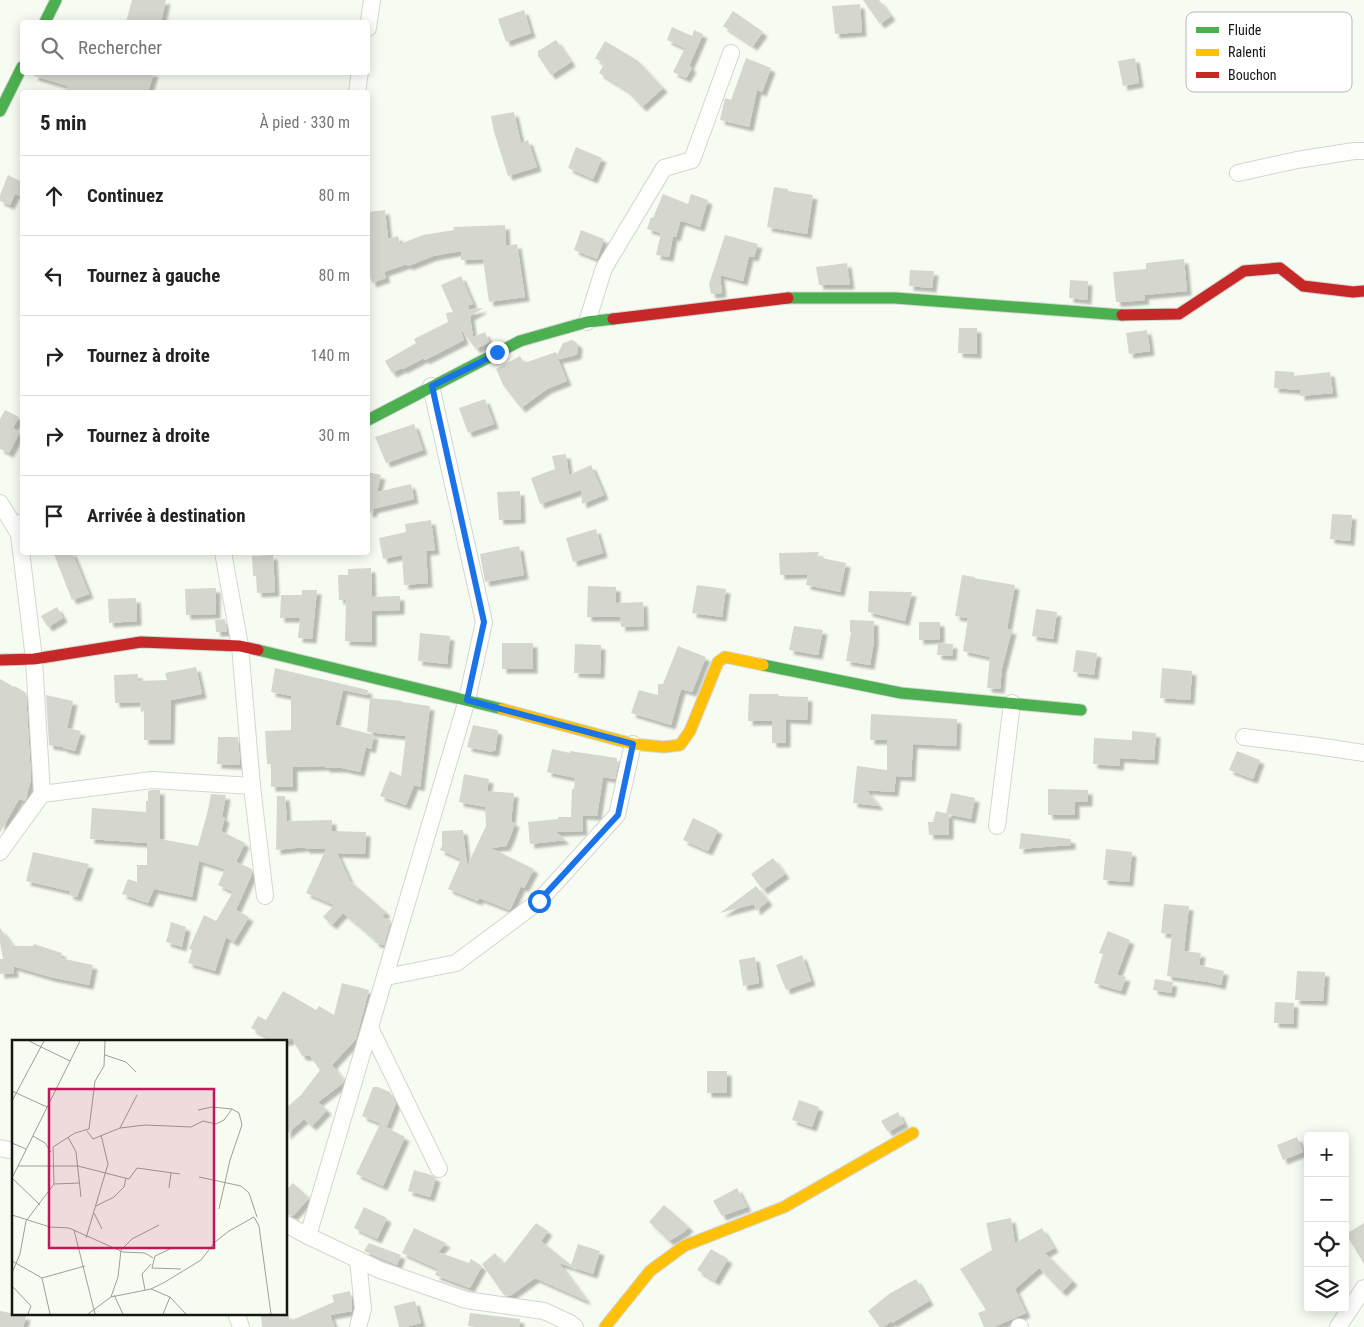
<!DOCTYPE html>
<html lang="fr">
<head>
<meta charset="utf-8">
<style>
	:root { --surface:#fff; --page:#f2f2f2; --text:#222; --muted:#767676; --line:#e0e0e0 }
	body { margin:0; font-family:"Roboto Condensed",sans-serif; background:var(--page); color:var(--text) }
	.controls { position:absolute; right:15px; bottom:15px; display:grid; overflow:hidden; border-radius:5px; box-shadow:0 2px 12px #0003 }
	.controls button { width:45px; height:45px; display:grid; place-items:center; padding:0; border:0; border-bottom:1px solid var(--line); background:var(--surface); color:var(--text); font:25px sans-serif }
	.stop { position:absolute; width:15px; height:15px; margin:-11px; border:4px solid #1a73e8; border-radius:50%; background:#fff }
	.stop.end { background:#1a73e8; border-color:#fff; box-shadow:0 1px 5px #0008 }
	.list { margin:0; padding:0; list-style:none }
	h2 { display:flex; justify-content:space-between; align-items:center; height:65px; margin:0; padding:0 20px; font-size:21px }
	h2 small { font-size:16px; font-weight:400; color:var(--muted) }
	.list li { display:grid; grid-template-columns:32px 1fr auto; gap:15px; align-items:center; box-sizing:border-box; height:80px; padding:0 20px; border-top:1px solid var(--line) }
	.list b { display:block; font-size:19px; white-space:nowrap }
	.list em { font-size:16px; font-style:normal; color:var(--muted) }
	.icon { flex:none; width:28px; height:28px; fill:none; stroke:currentColor; stroke-width:2; stroke-linecap:round; stroke-linejoin:round }
	.map { position:relative; flex:none; width:1364px; height:1327px; overflow:hidden }
	.search { position:absolute; background:var(--surface); box-shadow:0 2px 12px #0003; left:20px; top:20px; width:350px; height:55px; display:flex; align-items:center; gap:12px; box-sizing:border-box; padding:0 18px; border-radius:5px; color:var(--muted); font-size:19px }
	.panel { position:absolute; background:var(--surface); box-shadow:0 2px 12px #0003; left:20px; top:90px; width:350px; height:465px; border-radius:5px }
	.map>svg:first-child { display:block }
	.building { fill:#d5d7cf; filter:url(#shadow) }
	.lines { fill:none; stroke-linecap:round; stroke-linejoin:round }
	.street-casing { stroke:#d3d6d0; stroke-width:18 }
	.fast-casing { stroke:#d3d6d0; stroke-width:13 }
	.slow-casing { stroke:#d3d6d0; stroke-width:13 }
	.jam-casing { stroke:#d3d6d0; stroke-width:13 }
	.street { stroke:#fefffd; stroke-width:16 }
	.fast { stroke:#4caf50; stroke-width:11 }
	.slow { stroke:#ffc107; stroke-width:11 }
	.jam { stroke:#c62828; stroke-width:11 }
	.route { stroke:#1a73e8; stroke-width:6 }
	.inset-road { fill:none; stroke:#9ca098; stroke-width:1 }
	.view { fill:#c2185b; fill-opacity:0.15; stroke:#c2185b; stroke-width:2.5 }
	.inset-edge { fill:none; stroke:#141611; stroke-width:2.5 }
	.key { fill:#fff; stroke:#b8b9b8; stroke-width:1 }
	.key-label { font-size:14px; fill:#141611 }
</style>
</head>
<body>
<div class="map">
<svg width="1364" height="1327" viewBox="0 0 1364 1327">
	<defs>
		<filter id="shadow"><feDropShadow dx="4.5" dy="4.5" stdDeviation="1" flood-color="#0004"/></filter>
	</defs>
	<rect width="100%" height="100%" fill="#f7fcf2"/>
	<!-- building -->
	<g class="building">
		<polygon points="132,0 166,0 161,22 126,22"/>
		<polygon points="863,0 879,0 891,16 880,24"/>
		<polygon points="860,4 862,32 835,34 832,6"/>
		<polygon points="524,10 531,33 506,42 498,19"/>
		<polygon points="733,11 763,32 753,46 723,26"/>
		<polygon points="672,27 692,36 694,30 703,34 689,66 692,68 686,78 673,72 685,48 667,40"/>
		<polygon points="556,40 571,62 551,75 538,56 538,51"/>
		<polygon points="605,41 637,60 663,88 642,107 625,89 599,73 604,64 595,58"/>
		<polygon points="746,58 771,68 762,92 757,90 749,127 720,120 725,98 731,100"/>
		<polygon points="1135,58 1139,83 1123,86 1118,61"/>
		<polygon points="34,72 154,72 148,92 65,92 68,86 34,76"/>
		<polygon points="514,112 521,143 528,140 537,167 508,176 494,132 491,116"/>
		<polygon points="576,147 602,158 593,179 568,168"/>
		<polygon points="8,175 22,182 22,197 15,194 10,205 0,201 0,195"/>
		<polygon points="774,187 788,189 788,191 813,195 807,234 767,227"/>
		<polygon points="663,194 688,204 691,194 708,200 700,227 682,221 680,222 676,237 673,236 669,257 656,255 661,233 647,229 651,217 653,218"/>
		<polygon points="385,210 388,239 398,236 400,244 423,235 454,230 453,227 505,225 506,246 517,244 525,297 489,302 483,259 461,260 461,251 433,256 408,266 407,264 384,272 386,278 372,283 368,271 368,212"/>
		<polygon points="581,230 604,239 597,259 574,250"/>
		<polygon points="725,235 758,244 754,257 749,256 743,281 720,275 722,293 711,294 709,284"/>
		<polygon points="1184,259 1187,291 1144,295 1145,300 1123,302 1116,302 1113,272 1146,269 1146,263"/>
		<polygon points="847,263 850,285 819,285 816,267"/>
		<polygon points="910,270 934,271 932,288 909,286"/>
		<polygon points="461,276 473,304 468,305 469,310 482,308 482,309 470,316 473,337 485,332 489,342 476,349 460,328 464,340 425,360 424,358 403,369 402,368 392,373 385,361 416,343 414,339 448,322 446,313 453,312 441,285"/>
		<polygon points="1070,280 1088,281 1087,300 1069,298"/>
		<polygon points="959,328 977,328 977,354 958,353"/>
		<polygon points="1147,330 1150,351 1129,354 1126,333"/>
		<polygon points="572,340 577,343 578,346 577,354 573,356 558,359 567,381 547,389 521,408 503,385 496,369 520,356 524,363 556,352 557,355 563,343"/>
		<polygon points="1275,371 1294,372 1294,376 1330,372 1333,393 1300,396 1300,390 1274,388"/>
		<polygon points="485,399 494,424 468,433 459,408"/>
		<polygon points="5,410 19,417 13,428 20,432 9,453 1,449 0,450 0,419"/>
		<polygon points="414,424 423,450 386,463 375,437"/>
		<polygon points="566,454 569,475 591,465 604,495 582,504 581,490 540,504 531,478 555,469 552,456"/>
		<polygon points="368,472 381,475 377,492 411,484 414,499 373,509 372,513 368,512"/>
		<polygon points="520,491 521,519 499,520 497,492"/>
		<polygon points="1332,514 1352,515 1350,541 1330,539"/>
		<polygon points="431,520 435,550 426,551 428,583 404,585 402,555 383,559 379,538 406,532 405,524"/>
		<polygon points="596,529 603,553 573,562 566,538"/>
		<polygon points="519,546 524,575 485,582 480,554"/>
		<polygon points="53,552 72,552 89,594 72,600"/>
		<polygon points="819,552 817,557 846,563 840,592 806,585 808,574 780,575 779,553"/>
		<polygon points="273,555 275,592 257,593 256,576 253,576 252,556"/>
		<polygon points="371,568 372,597 400,596 400,610 372,611 372,642 345,641 346,600 339,600 338,575 348,575 348,569"/>
		<polygon points="962,575 975,577 974,578 1015,585 1007,629 1012,630 1002,668 1000,689 987,688 990,657 963,651 968,618 955,616"/>
		<polygon points="697,585 726,589 722,617 692,613"/>
		<polygon points="588,586 616,587 616,603 643,602 644,626 621,627 620,617 587,617"/>
		<polygon points="216,588 216,614 186,615 185,589"/>
		<polygon points="302,590 317,590 312,639 298,638 300,618 280,618 281,595 302,595"/>
		<polygon points="869,591 912,592 905,621 868,612"/>
		<polygon points="136,598 137,621 109,623 108,599"/>
		<polygon points="57,607 63,618 48,627 41,616"/>
		<polygon points="1036,609 1057,612 1053,639 1032,636"/>
		<polygon points="225,619 227,632 216,632 215,620"/>
		<polygon points="850,620 874,621 874,641 870,665 846,661 851,632 850,632"/>
		<polygon points="919,622 940,622 940,639 919,640"/>
		<polygon points="794,626 823,630 818,655 789,650"/>
		<polygon points="420,633 450,636 447,664 418,661"/>
		<rect x="502" y="643" width="31" height="26"/>
		<polygon points="938,643 953,644 952,656 937,655"/>
		<polygon points="575,644 601,645 600,674 574,673"/>
		<polygon points="678,646 706,657 692,692 681,689 671,725 631,713 639,690 658,695 658,684 663,684"/>
		<polygon points="1076,650 1097,653 1094,675 1073,672"/>
		<polygon points="196,667 202,694 171,700 170,740 144,740 144,711 141,712 140,702 115,703 114,675 138,674 138,681 167,680 165,673"/>
		<polygon points="275,668 368,690 367,695 343,690 335,725 374,735 371,749 366,747 360,772 342,768 325,768 325,766 293,767 293,787 271,787 271,764 267,764 265,731 291,730 291,696 271,692"/>
		<polygon points="1162,668 1192,671 1190,700 1160,698"/>
		<polygon points="0,679 14,687 15,686 26,693 31,779 26,799 25,801 19,799 0,833"/>
		<polygon points="749,694 779,694 778,696 808,697 807,720 786,719 786,743 772,743 772,721 748,721"/>
		<polygon points="46,695 73,701 67,728 81,731 75,751 63,748 63,747 49,745"/>
		<polygon points="370,698 402,701 402,702 430,706 420,787 414,785 406,805 380,796 390,771 401,776 406,736 367,732"/>
		<polygon points="871,714 957,719 956,746 913,744 911,777 896,776 894,792 866,790 879,806 853,803 857,766 887,770 887,740 870,740"/>
		<polygon points="473,725 497,730 498,732 495,751 493,751 492,752 467,747"/>
		<polygon points="1132,731 1156,733 1154,760 1120,758 1119,766 1093,764 1094,738 1132,740"/>
		<polygon points="218,737 238,737 240,765 217,764"/>
		<polygon points="552,749 570,753 570,751 617,758 617,762 619,762 615,779 603,777 597,816 582,815 583,831 556,832 565,840 530,844 528,822 558,819 558,817 571,817 572,789 574,789 575,778 547,772"/>
		<polygon points="1237,751 1260,760 1253,779 1229,770"/>
		<polygon points="464,774 489,779 487,791 514,793 511,822 515,822 511,835 506,846 491,848 534,869 524,888 521,886 510,910 479,898 478,901 448,889 461,859 440,850 442,846 442,831 463,830 467,866 486,826 485,807 459,802"/>
		<polygon points="1048,789 1088,790 1088,802 1075,802 1075,815 1048,815"/>
		<polygon points="152,790 160,790 160,839 198,846 208,810 211,794 226,795 222,817 225,818 221,831 245,843 236,862 252,869 252,874 236,910 249,917 234,942 226,937 215,971 188,963 192,950 189,949 204,915 216,921 233,892 218,885 225,869 199,861 192,897 154,889 148,903 122,894 128,879 137,882 137,865 147,865 147,843 90,839 92,808 146,812 146,801 148,801 148,791"/>
		<polygon points="951,793 975,798 971,819 946,814"/>
		<polygon points="277,796 285,796 287,821 332,820 332,831 366,832 365,854 337,853 350,881 386,912 382,917 391,920 384,945 374,942 375,940 343,913 332,925 323,917 334,905 306,893 326,849 305,849 305,847 276,850"/>
		<polygon points="936,811 949,814 949,835 929,835 928,822 933,822"/>
		<polygon points="693,818 718,830 708,851 683,840"/>
		<polygon points="1021,833 1071,839 1071,845 1019,849"/>
		<polygon points="1106,849 1132,852 1129,882 1103,880"/>
		<polygon points="33,852 89,864 77,897 69,895 69,891 26,881"/>
		<polygon points="773,858 785,874 763,890 751,874"/>
		<polygon points="756,886 768,901 756,911 754,904 720,913"/>
		<polygon points="1164,904 1189,906 1184,951 1201,953 1199,965 1224,971 1221,985 1208,982 1167,976 1172,934 1161,933"/>
		<polygon points="171,922 186,927 182,947 166,942"/>
		<polygon points="0,928 13,946 33,946 34,944 62,953 60,958 93,965 89,985 50,977 13,966 14,973 0,974 0,959 3,959 0,942"/>
		<polygon points="1108,931 1130,940 1117,975 1126,977 1121,991 1094,983 1103,954 1099,953"/>
		<polygon points="802,955 811,981 786,990 776,965"/>
		<polygon points="755,957 759,983 743,986 739,960"/>
		<polygon points="1297,971 1325,972 1323,1001 1295,1000"/>
		<polygon points="1155,979 1173,982 1171,993 1153,990"/>
		<polygon points="342,983 369,990 356,1039 332,1065 344,1080 343,1083 318,1102 327,1110 312,1126 304,1119 286,1135 286,1108 301,1095 320,1070 310,1056 302,1056 291,1037 289,1041 274,1041 251,1028 258,1016 266,1020 283,991 316,1010 319,1006 334,1015"/>
		<polygon points="1275,1002 1294,1003 1293,1024 1274,1023"/>
		<rect x="707" y="1071" width="20" height="22"/>
		<polygon points="373,1087 378,1087 390,1092 396,1103 387,1126 362,1116"/>
		<polygon points="799,1100 819,1107 812,1127 792,1120"/>
		<polygon points="898,1112 904,1123 888,1132 881,1121"/>
		<polygon points="380,1124 405,1137 383,1186 356,1174"/>
		<polygon points="1297,1137 1303,1152 1283,1160 1277,1145"/>
		<polygon points="414,1170 431,1175 436,1178 430,1197 408,1191"/>
		<polygon points="293,1183 309,1198 293,1216 286,1214 286,1190"/>
		<polygon points="737,1188 747,1207 722,1216 713,1201"/>
		<polygon points="664,1205 689,1227 684,1232 669,1241 649,1222"/>
		<polygon points="364,1207 387,1218 377,1239 354,1228"/>
		<polygon points="1011,1218 1015,1243 1042,1228 1054,1248 1045,1253 1073,1281 1062,1292 1039,1268 1015,1289 1026,1313 994,1327 984,1327 978,1313 986,1310 960,1269 992,1250 986,1223"/>
		<polygon points="536,1223 548,1231 541,1241 571,1265 578,1244 600,1251 593,1274 559,1263 587,1301 535,1278 510,1296 504,1295 482,1264 495,1253 504,1264"/>
		<polygon points="1364,1223 1364,1264 1346,1234"/>
		<polygon points="414,1228 446,1243 438,1252 469,1263 471,1259 482,1266 470,1288 435,1275 438,1269 402,1253"/>
		<polygon points="369,1243 401,1255 397,1265 364,1251"/>
		<polygon points="711,1249 728,1259 715,1281 697,1270"/>
		<polygon points="916,1279 929,1301 892,1323 891,1321 884,1327 880,1327 868,1311 889,1294"/>
		<polygon points="350,1291 352,1303 352,1311 330,1315 335,1327 262,1327 261,1316 289,1315 290,1321 334,1302 332,1295"/>
		<polygon points="415,1301 421,1323 405,1327 399,1327 394,1306"/>
		<polygon points="0,1311 26,1316 23,1327 0,1327"/>
		<polygon points="470,1313 520,1319 519,1327 476,1327 468,1326"/>
	</g>
	<g class="lines">
		<!-- street casing -->
		<g class="street-casing">
			<g id="street">
				<polyline points="368,28 372,0"/>
				<polyline points="357,92 360,72"/>
				<polyline points="1238,173 1297,160 1354,151 1364,151"/>
				<polyline points="587,322 604,268 664,168 692,160 731,53"/>
				<polyline points="0,503 19,534"/>
				<polyline points="223,552 240,646 252,786 265,896"/>
				<polyline points="1244,737 1317,746 1364,753"/>
				<polyline points="42,794 152,780 252,786"/>
				<polyline points="997,826 1012,703"/>
				<polyline points="0,852 42,794 34,659 19,534 22,522"/>
				<polyline points="386,977 456,963 539,901 617,815 633,744"/>
				<polyline points="370,1028 439,1169"/>
				<polyline points="0,1148 14,1151"/>
				<polyline points="286,1224 308,1236 380,1270 466,1300 544,1311 570,1323 575,1327"/>
				<polyline points="308,1236 467,700 484,622 431,386"/>
				<polyline points="236,1313 241,1327"/>
				<polyline points="358,1327 363,1309 358,1260"/>
				<polyline points="1019,1327 1020,1327"/>
				<polyline points="1338,1327 1364,1288"/>
			</g>
		</g>
		<!-- fast casing -->
		<g class="fast-casing">
			<g id="fast">
				<polyline points="45,22 56,0"/>
				<polyline points="0,111 22,67"/>
				<polyline points="788,298 895,298 1122,315"/>
				<polyline points="368,420 520,341 587,322 613,319"/>
				<polyline points="258,650 502,709"/>
				<polyline points="763,665 901,693 1081,710"/>
			</g>
		</g>
		<!-- slow casing -->
		<g class="slow-casing">
			<g id="slow">
				<polyline points="502,709 633,744 664,747 680,745 690,731 718,662 725,657 763,665"/>
				<polyline points="605,1327 650,1271 684,1246 784,1207 913,1133"/>
			</g>
		</g>
		<!-- jam casing -->
		<g class="jam-casing">
			<g id="jam">
				<polyline points="1122,315 1179,314 1244,271 1280,268 1303,286 1353,292 1364,291"/>
				<polyline points="613,319 788,298"/>
				<polyline points="0,660 34,659 141,642 240,646 258,650"/>
			</g>
		</g>
		<!-- street -->
		<use href="#street" class="street"/>
		<!-- fast -->
		<use href="#fast" class="fast"/>
		<!-- slow -->
		<use href="#slow" class="slow"/>
		<!-- jam -->
		<use href="#jam" class="jam"/>
	</g>
	<g class="lines">
		<!-- route -->
		<polyline class="route" points="497,352 479,363 432,386 484,622 467,700 633,744 618,815 539,901"/>
	</g>
	<!-- overview -->
	<g transform="translate(12 1040)">
		<rect width="275" height="275" fill="#f7fcf2"/>
		<path class="inset-road" d="M17,1L58,21M93,15L114,22L124,32M0,51L35,67M0,61L32,1M108,88L125,55M75,91L81,99L108,88L133,85L179,87L191,81L204,84L212,80L220,69L200,67L186,70M21,96L33,103L39,112M56,97L64,112L69,157M0,103L14,109M6,126H66L117,139L125,128L168,134M187,137L229,146L237,153L245,177M0,138L68,1M0,138L28,165M42,144L68,143M157,148L159,133M84,166L102,157L112,147L114,138M207,169L218,120L230,85L227,73L220,69M82,173L90,189M0,175L38,187L57,188L111,212L133,213L141,218M62,190L83,274M74,198L96,124L89,95M160,208L143,216L140,228L169,229M0,221L30,238L73,226M0,233L8,214L14,181L42,144L41,107L63,93L77,89L83,41L92,26L93,1M30,238L38,274M0,246L19,266L16,274M139,249L158,257L174,274M133,250L130,234L139,224M102,255L111,274M99,257L106,237L109,210L120,199L147,185M76,274L99,257L139,249L153,242L189,220L203,202L217,191L242,177L247,186L259,274M151,274L158,257"/>
		<path class="view" d="M37,49H202V208H37Z"/>
		<rect width="275" height="275" class="inset-edge"/>
	</g>
	<!-- legend -->
	<rect x="1186" y="12" width="166" height="80" rx="8" class="key"/>
	<rect x="1196" y="27" width="23" height="6" fill="#4caf50"/>
	<rect x="1196" y="49" width="23" height="7" fill="#ffc107"/>
	<rect x="1196" y="72" width="23" height="6" fill="#c62828"/>
	<g class="key-label">
		<text x="1228" y="35">Fluide</text>
		<text x="1228" y="57">Ralenti</text>
		<text x="1228" y="80">Bouchon</text>
	</g>
</svg>
<div class="controls">
<button>+</button>
<button>−</button>
<button><svg class="icon" aria-label="locate" viewBox="0 0 24 24"><circle cx="12" cy="12" r="6"/><path d="M12 2v4M12 18v4M2 12h4M18 12h4"/></svg></button>
<button><svg class="icon" aria-label="layers" viewBox="0 0 24 24"><path d="M12 4l9 5-9 5-9-5zM3 14l9 5 9-5"/></svg></button>
</div>
<div class="stop" style="left:539px;top:901px"></div>
<div class="stop end" style="left:497px;top:352px"></div>
<div class="search"><svg class="icon" aria-label="search" viewBox="0 0 24 24"><circle cx="10" cy="10" r="6"/><path d="M15 15l6 6"/></svg>Rechercher</div>
<section class="panel">
<h2>5 min<small>À pied · 330 m</small></h2>
<ul class="list">
<li><svg class="icon" aria-label="ahead" viewBox="0 0 24 24"><path d="M12 20V5M6 11l6-6 6 6"/></svg><div><b>Continuez</b></div><em>80 m</em></li>
<li><svg class="icon" aria-label="left" viewBox="0 0 24 24"><path d="M17 20v-9H6M10 6l-5 5 5 5"/></svg><div><b>Tournez à gauche</b></div><em>80 m</em></li>
<li><svg class="icon" aria-label="right" viewBox="0 0 24 24"><path d="M7 20v-9h11M14 6l5 5-5 5"/></svg><div><b>Tournez à droite</b></div><em>140 m</em></li>
<li><svg class="icon" aria-label="right" viewBox="0 0 24 24"><path d="M7 20v-9h11M14 6l5 5-5 5"/></svg><div><b>Tournez à droite</b></div><em>30 m</em></li>
<li><svg class="icon" aria-label="arrive" viewBox="0 0 24 24"><path d="M6 21V4h12l-3 4 3 4H6"/></svg><div><b>Arrivée à destination</b></div></li>
</ul>
</section>
</div>
</body>
</html>
